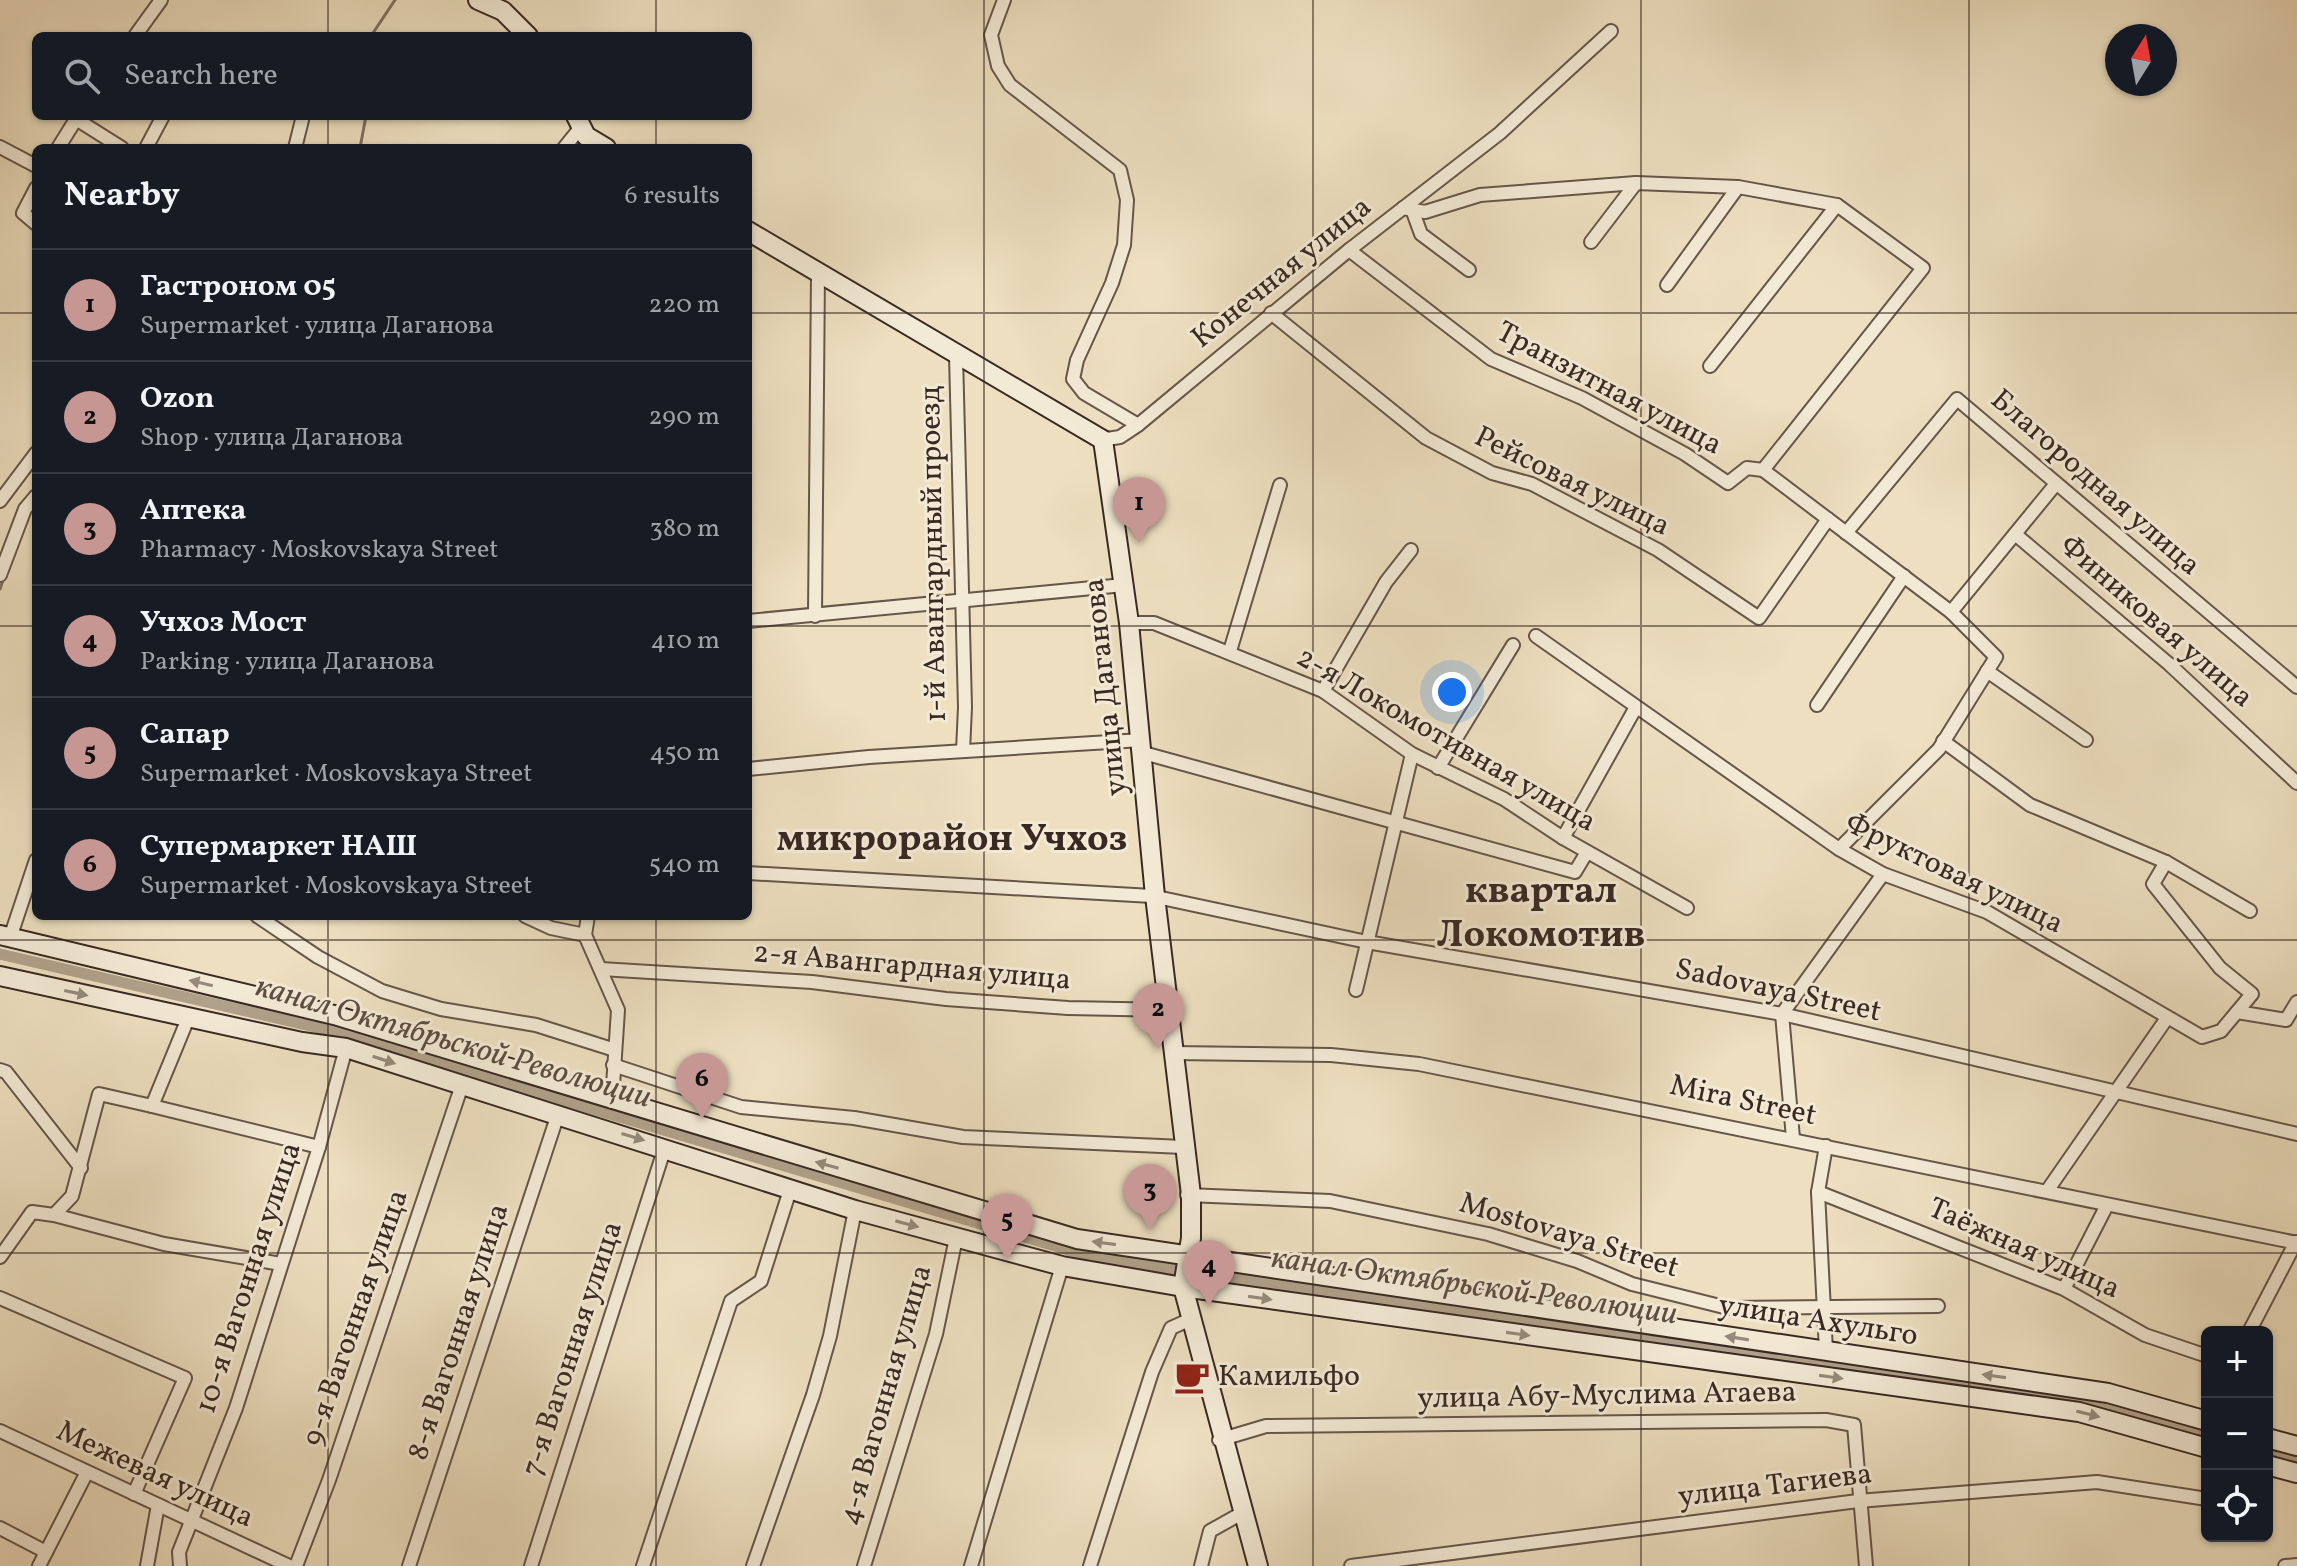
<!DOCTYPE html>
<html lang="en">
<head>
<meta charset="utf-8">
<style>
	:root { --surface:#171b24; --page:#242831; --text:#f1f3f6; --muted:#9ea1a6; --line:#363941; --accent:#c59692 }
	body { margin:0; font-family:Vollkorn,serif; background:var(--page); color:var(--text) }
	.controls { position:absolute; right:24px; bottom:24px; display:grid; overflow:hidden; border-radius:12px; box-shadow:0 2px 6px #0004 }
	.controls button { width:72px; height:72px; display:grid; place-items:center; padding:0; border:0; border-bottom:2px solid var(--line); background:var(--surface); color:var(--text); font:40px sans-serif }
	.compass { position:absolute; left:2105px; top:24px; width:72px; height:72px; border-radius:50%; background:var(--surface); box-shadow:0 2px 6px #0004; rotate:11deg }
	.you { position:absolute; left:1452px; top:692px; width:28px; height:28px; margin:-20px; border:6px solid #fff; border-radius:50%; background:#1a73e8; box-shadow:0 0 0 12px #1a73e833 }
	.badge { display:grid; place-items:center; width:52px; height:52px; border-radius:50%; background:var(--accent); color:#111; font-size:26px; font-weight:700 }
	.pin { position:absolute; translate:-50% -66px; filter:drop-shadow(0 2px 4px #0008) }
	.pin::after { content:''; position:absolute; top:42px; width:28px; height:24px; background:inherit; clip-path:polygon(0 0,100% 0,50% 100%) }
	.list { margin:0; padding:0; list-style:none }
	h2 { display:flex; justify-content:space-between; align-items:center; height:104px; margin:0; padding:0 32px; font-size:34px }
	h2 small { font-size:26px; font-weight:400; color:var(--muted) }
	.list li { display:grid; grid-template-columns:52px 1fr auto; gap:24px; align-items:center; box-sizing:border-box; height:112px; padding:0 32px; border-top:2px solid var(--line) }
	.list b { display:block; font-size:30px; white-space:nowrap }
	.list p { margin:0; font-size:26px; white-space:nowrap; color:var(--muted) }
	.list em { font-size:26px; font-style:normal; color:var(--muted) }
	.icon { flex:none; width:44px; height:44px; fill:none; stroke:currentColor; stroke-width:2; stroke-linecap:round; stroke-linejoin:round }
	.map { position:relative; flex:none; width:2297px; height:1566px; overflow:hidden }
	.search { position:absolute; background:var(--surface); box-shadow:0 2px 6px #0004; left:32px; top:32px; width:720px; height:88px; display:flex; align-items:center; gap:20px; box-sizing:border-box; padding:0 28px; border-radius:12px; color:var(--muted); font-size:30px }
	.panel { position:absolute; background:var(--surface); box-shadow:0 2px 6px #0004; left:32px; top:144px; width:720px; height:776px; border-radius:12px }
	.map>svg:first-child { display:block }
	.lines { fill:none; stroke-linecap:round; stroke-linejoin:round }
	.stream { stroke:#807161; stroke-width:3 }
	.canal { stroke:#b0a18b; stroke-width:11 }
	.minor-casing { stroke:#66564a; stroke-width:16 }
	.secondary-casing { stroke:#392923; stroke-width:22 }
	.minor { stroke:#f3ead6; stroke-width:12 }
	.secondary { stroke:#f3ead6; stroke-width:18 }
	.oneway { fill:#968a7c }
	.grid { fill:none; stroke:#392923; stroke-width:2; stroke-opacity:0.55 }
	.labels { text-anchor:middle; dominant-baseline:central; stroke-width:6; stroke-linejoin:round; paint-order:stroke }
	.street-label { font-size:30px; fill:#392923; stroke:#f3ead6 }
	.poi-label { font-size:30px; fill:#392923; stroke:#f3ead6; text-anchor:start }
	.water-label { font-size:32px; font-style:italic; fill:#5d4d42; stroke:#f3ead6 }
	.district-label { font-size:38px; font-weight:bold; fill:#392923; stroke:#f3ead6 }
</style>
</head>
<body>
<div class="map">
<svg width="2297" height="1566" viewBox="0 0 2297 1566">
	<rect width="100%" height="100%" fill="#eddfc0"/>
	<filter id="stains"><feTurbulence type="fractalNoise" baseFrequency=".0025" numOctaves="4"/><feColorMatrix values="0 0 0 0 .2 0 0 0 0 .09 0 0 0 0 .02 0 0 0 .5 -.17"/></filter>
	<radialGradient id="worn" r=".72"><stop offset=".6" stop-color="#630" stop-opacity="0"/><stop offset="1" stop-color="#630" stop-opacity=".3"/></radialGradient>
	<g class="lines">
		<!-- stream -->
		<g class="stream">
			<polyline points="371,36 395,0"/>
			<polyline points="360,148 366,116"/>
			<polyline points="0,589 4,577"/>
		</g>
		<!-- canal -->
		<g class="canal">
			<polyline points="0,954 319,1028 1092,1257 2080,1402 2207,1437"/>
			<polyline points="2267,1453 2297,1460"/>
		</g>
		<!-- minor casing -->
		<g class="minor-casing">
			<g id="minor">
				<polyline points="1004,0 991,35 998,66 1010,85 1120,170 1127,200 1124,245 1112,283 1077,360 1073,379 1084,393 1138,425"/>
				<polyline points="135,36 161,0"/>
				<polyline points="76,119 122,148"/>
				<polyline points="0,147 36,166"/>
				<polyline points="58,148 78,116"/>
				<polyline points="146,148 163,116"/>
				<polyline points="295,148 303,116"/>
				<polyline points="564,148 581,127"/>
				<polyline points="36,188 23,213 36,224"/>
				<polyline points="1403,208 1425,212 1480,195 1636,183 1738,187 1837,205 1923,268 1763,470"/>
				<polyline points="1413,212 1421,234 1469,270"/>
				<polyline points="1591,242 1636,183"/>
				<polyline points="1349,250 1491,359 1582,398 1685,454 1728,483 1747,468 1763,470 1951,612 1996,657 1939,749 1839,849"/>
				<polyline points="1667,285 1738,187"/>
				<polyline points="1271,313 1426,438 1492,473 1532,484 1658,550 1759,618 1828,519"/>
				<polyline points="956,356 965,707 963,751"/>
				<polyline points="1710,366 1837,205"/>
				<polyline points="1100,440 1120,437 1138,425 1349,250 1500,133 1611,31"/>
				<polyline points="0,501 36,453"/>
				<polyline points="1846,533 1957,399 2297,687"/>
				<polyline points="2015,534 2169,664 2297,783"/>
				<polyline points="0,575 25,509 36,496"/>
				<polyline points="1951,612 2055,485"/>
				<polyline points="815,616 818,272"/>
				<polyline points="748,621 1124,585"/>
				<polyline points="1126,623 1154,623 1323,691 1412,754 1504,799 1563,838 1687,908"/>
				<polyline points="1536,636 1839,849 1883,874 1987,912 2202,1037 2221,1031 2252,994 2220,968 2153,884 2166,862"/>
				<polyline points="1230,651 1280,485"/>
				<polyline points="1987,671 2086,740"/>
				<polyline points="1323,691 1386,582 1411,550"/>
				<polyline points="1817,705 1904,576"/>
				<polyline points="1943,741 2030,805 2166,862 2250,911"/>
				<polyline points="1140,752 1575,872 1587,852"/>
				<polyline points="1438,768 1513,645"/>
				<polyline points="748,769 869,757 1142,740"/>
				<polyline points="1563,838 1636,707"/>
				<polyline points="748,873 1152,896 1367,942 1782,1014 2297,1134"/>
				<polyline points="257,916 318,957 382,991 441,1009 536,1025 615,1050"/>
				<polyline points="525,916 551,928 585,935"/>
				<polyline points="585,935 618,1010 612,1101"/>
				<polyline points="585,935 588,916"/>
				<polyline points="10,938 36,860"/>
				<polyline points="601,969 812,982 946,999 1068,1008 1171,1010"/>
				<polyline points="1356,990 1412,754"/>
				<polyline points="2237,1012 2286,1020 2297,1002"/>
				<polyline points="1173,1053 1331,1055 1419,1064 2297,1243"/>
				<polyline points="613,1065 741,1107 854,1118 963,1137 1183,1147"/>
				<polyline points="0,1070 6,1072 81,1168"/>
				<polyline points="152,1106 319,1147"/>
				<polyline points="1793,1138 1782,1014 1883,874"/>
				<polyline points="1826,1146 1818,1192 1826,1351"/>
				<polyline points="2047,1191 2167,1018"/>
				<polyline points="1818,1192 2064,1289 2145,1335 2207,1356"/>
				<polyline points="1187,1195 1330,1201 1488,1234 1577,1261 1632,1284 1728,1308 1938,1306"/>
				<polyline points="54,1215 164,1244 281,1264"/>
				<polyline points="0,1257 32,1212 54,1215 72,1196 99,1094 152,1106 189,1016"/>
				<polyline points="2064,1289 2107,1205"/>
				<polyline points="0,1298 185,1378 134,1494"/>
				<polyline points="2249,1332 2296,1242"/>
				<polyline points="0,1431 289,1566"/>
				<polyline points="1219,1440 1266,1426 1826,1420 1854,1425 1866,1566"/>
				<polyline points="0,1528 46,1552"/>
				<polyline points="39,1566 87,1472"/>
				<polyline points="147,1566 158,1505"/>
				<polyline points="180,1566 179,1552 236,1408 319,1147 346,1048"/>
				<polyline points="296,1566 329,1480 462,1085"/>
				<polyline points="409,1566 558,1114"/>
				<polyline points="531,1566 665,1147"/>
				<polyline points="643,1566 731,1301 761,1281 790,1190"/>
				<polyline points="753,1566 813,1395 830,1336 855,1210"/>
				<polyline points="864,1566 936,1334 956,1238"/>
				<polyline points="971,1566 1062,1266"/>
				<polyline points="1090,1566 1152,1372 1171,1328 1191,1319"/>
				<polyline points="1201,1566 1210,1531 1244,1512"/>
				<polyline points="1351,1566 1858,1501 2097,1482 2207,1499"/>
				<polyline points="2285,1566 2297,1565"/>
			</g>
		</g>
		<!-- secondary casing -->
		<g class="secondary-casing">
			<g id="secondary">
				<polyline points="478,0 503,11 528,36"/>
				<polyline points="576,116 586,136 606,148"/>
				<polyline points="748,231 1103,440 1129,623 1155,896 1191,1195 1191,1238 1183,1287 1258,1566"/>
				<polyline points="0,935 334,1015 1077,1239 2108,1393 2207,1421"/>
				<polyline points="0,976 302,1042 346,1048 855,1210 1062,1266 1183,1287 2079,1412 2207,1448"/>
				<polyline points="2267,1438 2297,1446"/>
				<polyline points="2267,1465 2297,1473"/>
			</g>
		</g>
		<!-- minor -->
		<use href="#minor" class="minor"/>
		<!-- secondary -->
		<use href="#secondary" class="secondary"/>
	</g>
	<!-- one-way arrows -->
	<defs><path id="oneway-solid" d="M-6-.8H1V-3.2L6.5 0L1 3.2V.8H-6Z" transform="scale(2)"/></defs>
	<g class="oneway">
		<use href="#oneway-solid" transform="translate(201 983) rotate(-167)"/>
		<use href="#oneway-solid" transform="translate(76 993) rotate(12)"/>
		<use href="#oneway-solid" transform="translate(384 1060) rotate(18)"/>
		<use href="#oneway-solid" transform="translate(633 1137) rotate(17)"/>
		<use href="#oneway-solid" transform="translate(827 1165) rotate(-164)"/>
		<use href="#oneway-solid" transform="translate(907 1224) rotate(15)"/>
		<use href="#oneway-solid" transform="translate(1104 1243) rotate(-172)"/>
		<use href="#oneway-solid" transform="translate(1260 1298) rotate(8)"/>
		<use href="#oneway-solid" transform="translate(1518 1334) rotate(8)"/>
		<use href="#oneway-solid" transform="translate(1737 1338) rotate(-171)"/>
		<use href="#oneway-solid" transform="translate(1994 1376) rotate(-172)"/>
		<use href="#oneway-solid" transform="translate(1831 1377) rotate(8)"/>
		<use href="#oneway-solid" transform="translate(2088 1414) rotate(14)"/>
	</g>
	<!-- grid -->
	<path class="grid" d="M328,0V36M656,0V36M984,0V1566M1313,0V1566M1641,0V1566M1969,0V1566M328,116V148M656,116V148M0,313H36M748,313H2297M0,626H36M748,626H2297M328,916V1566M656,916V1566M0,940H2297M0,1253H2297"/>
	<!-- icons -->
	<defs>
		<g id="cafe-bare" transform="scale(2.76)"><path d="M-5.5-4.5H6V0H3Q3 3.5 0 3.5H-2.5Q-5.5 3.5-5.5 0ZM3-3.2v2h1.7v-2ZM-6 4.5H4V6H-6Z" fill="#8f2418" stroke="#f3ead6" stroke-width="2.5" paint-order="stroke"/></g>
	</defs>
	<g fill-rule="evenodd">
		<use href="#cafe-bare" x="1192" y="1377"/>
	</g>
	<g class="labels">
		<!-- street labels -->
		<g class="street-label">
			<text transform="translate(1282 273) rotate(-39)">Конечная улица</text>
			<text transform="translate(1609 389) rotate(28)">Транзитная улица</text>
			<text transform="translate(1572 482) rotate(26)">Рейсовая улица</text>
			<text transform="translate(2095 483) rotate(41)">Благородная улица</text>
			<text transform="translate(934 554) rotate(-91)">1-й Авангардный проезд</text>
			<text transform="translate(2156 622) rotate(41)">Финиковая улица</text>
			<text transform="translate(1106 687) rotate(-96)">улица Даганова</text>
			<text transform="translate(1446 740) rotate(30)">2-я Локомотивная улица</text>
			<text transform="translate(1954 874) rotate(26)">Фруктовая улица</text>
			<text transform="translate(912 967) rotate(5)">2-я Авангардная улица</text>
			<text transform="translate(1778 991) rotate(12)">Sadovaya Street</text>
			<text transform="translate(1743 1101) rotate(12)">Mira Street</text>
			<text transform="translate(1569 1236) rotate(17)">Mostovaya Street</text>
			<text transform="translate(2024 1249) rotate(24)">Таёжная улица</text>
			<text transform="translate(249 1278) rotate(-72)">10-я Вагонная улица</text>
			<text transform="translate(356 1318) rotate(-71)">9-я Вагонная улица</text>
			<text transform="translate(1818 1321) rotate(9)">улица Ахульго</text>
			<text transform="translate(459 1332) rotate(-72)">8-я Вагонная улица</text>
			<text transform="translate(573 1349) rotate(-72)">7-я Вагонная улица</text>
			<text transform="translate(886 1395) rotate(-74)">4-я Вагонная улица</text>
			<text transform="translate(1607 1396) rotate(-1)">улица Абу-Муслима Атаева</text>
			<text transform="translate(155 1475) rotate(25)">Межевая улица</text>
			<text transform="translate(1775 1486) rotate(-7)">улица Тагиева</text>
		</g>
		<!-- poi labels -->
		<g class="poi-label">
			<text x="1218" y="1377">Камильфо</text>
		</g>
		<!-- water labels -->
		<g class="water-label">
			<text transform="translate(453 1043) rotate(16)">канал Октябрьской Революции</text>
			<text transform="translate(1474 1287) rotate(8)">канал Октябрьской Революции</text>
		</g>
		<!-- district labels -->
		<g class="district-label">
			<text x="952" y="840">микрорайон Учхоз</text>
			<text x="1541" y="892">квартал<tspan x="1541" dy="44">Локомотив</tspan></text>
		</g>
	</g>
	<rect width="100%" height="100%" filter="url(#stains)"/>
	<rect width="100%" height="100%" fill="url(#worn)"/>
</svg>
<div class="controls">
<button>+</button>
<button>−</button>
<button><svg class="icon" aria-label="locate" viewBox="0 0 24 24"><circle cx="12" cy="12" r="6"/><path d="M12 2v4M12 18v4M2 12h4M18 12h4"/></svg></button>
</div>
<svg class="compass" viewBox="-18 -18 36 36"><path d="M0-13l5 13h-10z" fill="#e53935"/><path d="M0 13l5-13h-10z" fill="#9ea1a6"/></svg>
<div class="you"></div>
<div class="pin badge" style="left:1139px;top:543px">1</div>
<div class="pin badge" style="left:1158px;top:1049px">2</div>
<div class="pin badge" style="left:1150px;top:1230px">3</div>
<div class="pin badge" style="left:1209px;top:1306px">4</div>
<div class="pin badge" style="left:1007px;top:1260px">5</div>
<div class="pin badge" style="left:702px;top:1119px">6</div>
<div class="search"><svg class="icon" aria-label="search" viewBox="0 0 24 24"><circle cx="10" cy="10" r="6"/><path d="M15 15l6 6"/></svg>Search here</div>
<section class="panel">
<h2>Nearby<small>6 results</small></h2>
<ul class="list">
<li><span class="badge">1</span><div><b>Гастроном 05</b><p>Supermarket · улица Даганова</p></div><em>220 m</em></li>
<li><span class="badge">2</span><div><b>Ozon</b><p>Shop · улица Даганова</p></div><em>290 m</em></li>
<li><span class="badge">3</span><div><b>Аптека</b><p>Pharmacy · Moskovskaya Street</p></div><em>380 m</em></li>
<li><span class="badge">4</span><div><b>Учхоз Мост</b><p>Parking · улица Даганова</p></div><em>410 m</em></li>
<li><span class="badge">5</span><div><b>Сапар</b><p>Supermarket · Moskovskaya Street</p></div><em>450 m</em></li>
<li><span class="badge">6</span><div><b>Супермаркет НАШ</b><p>Supermarket · Moskovskaya Street</p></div><em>540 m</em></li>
</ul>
</section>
</div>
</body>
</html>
